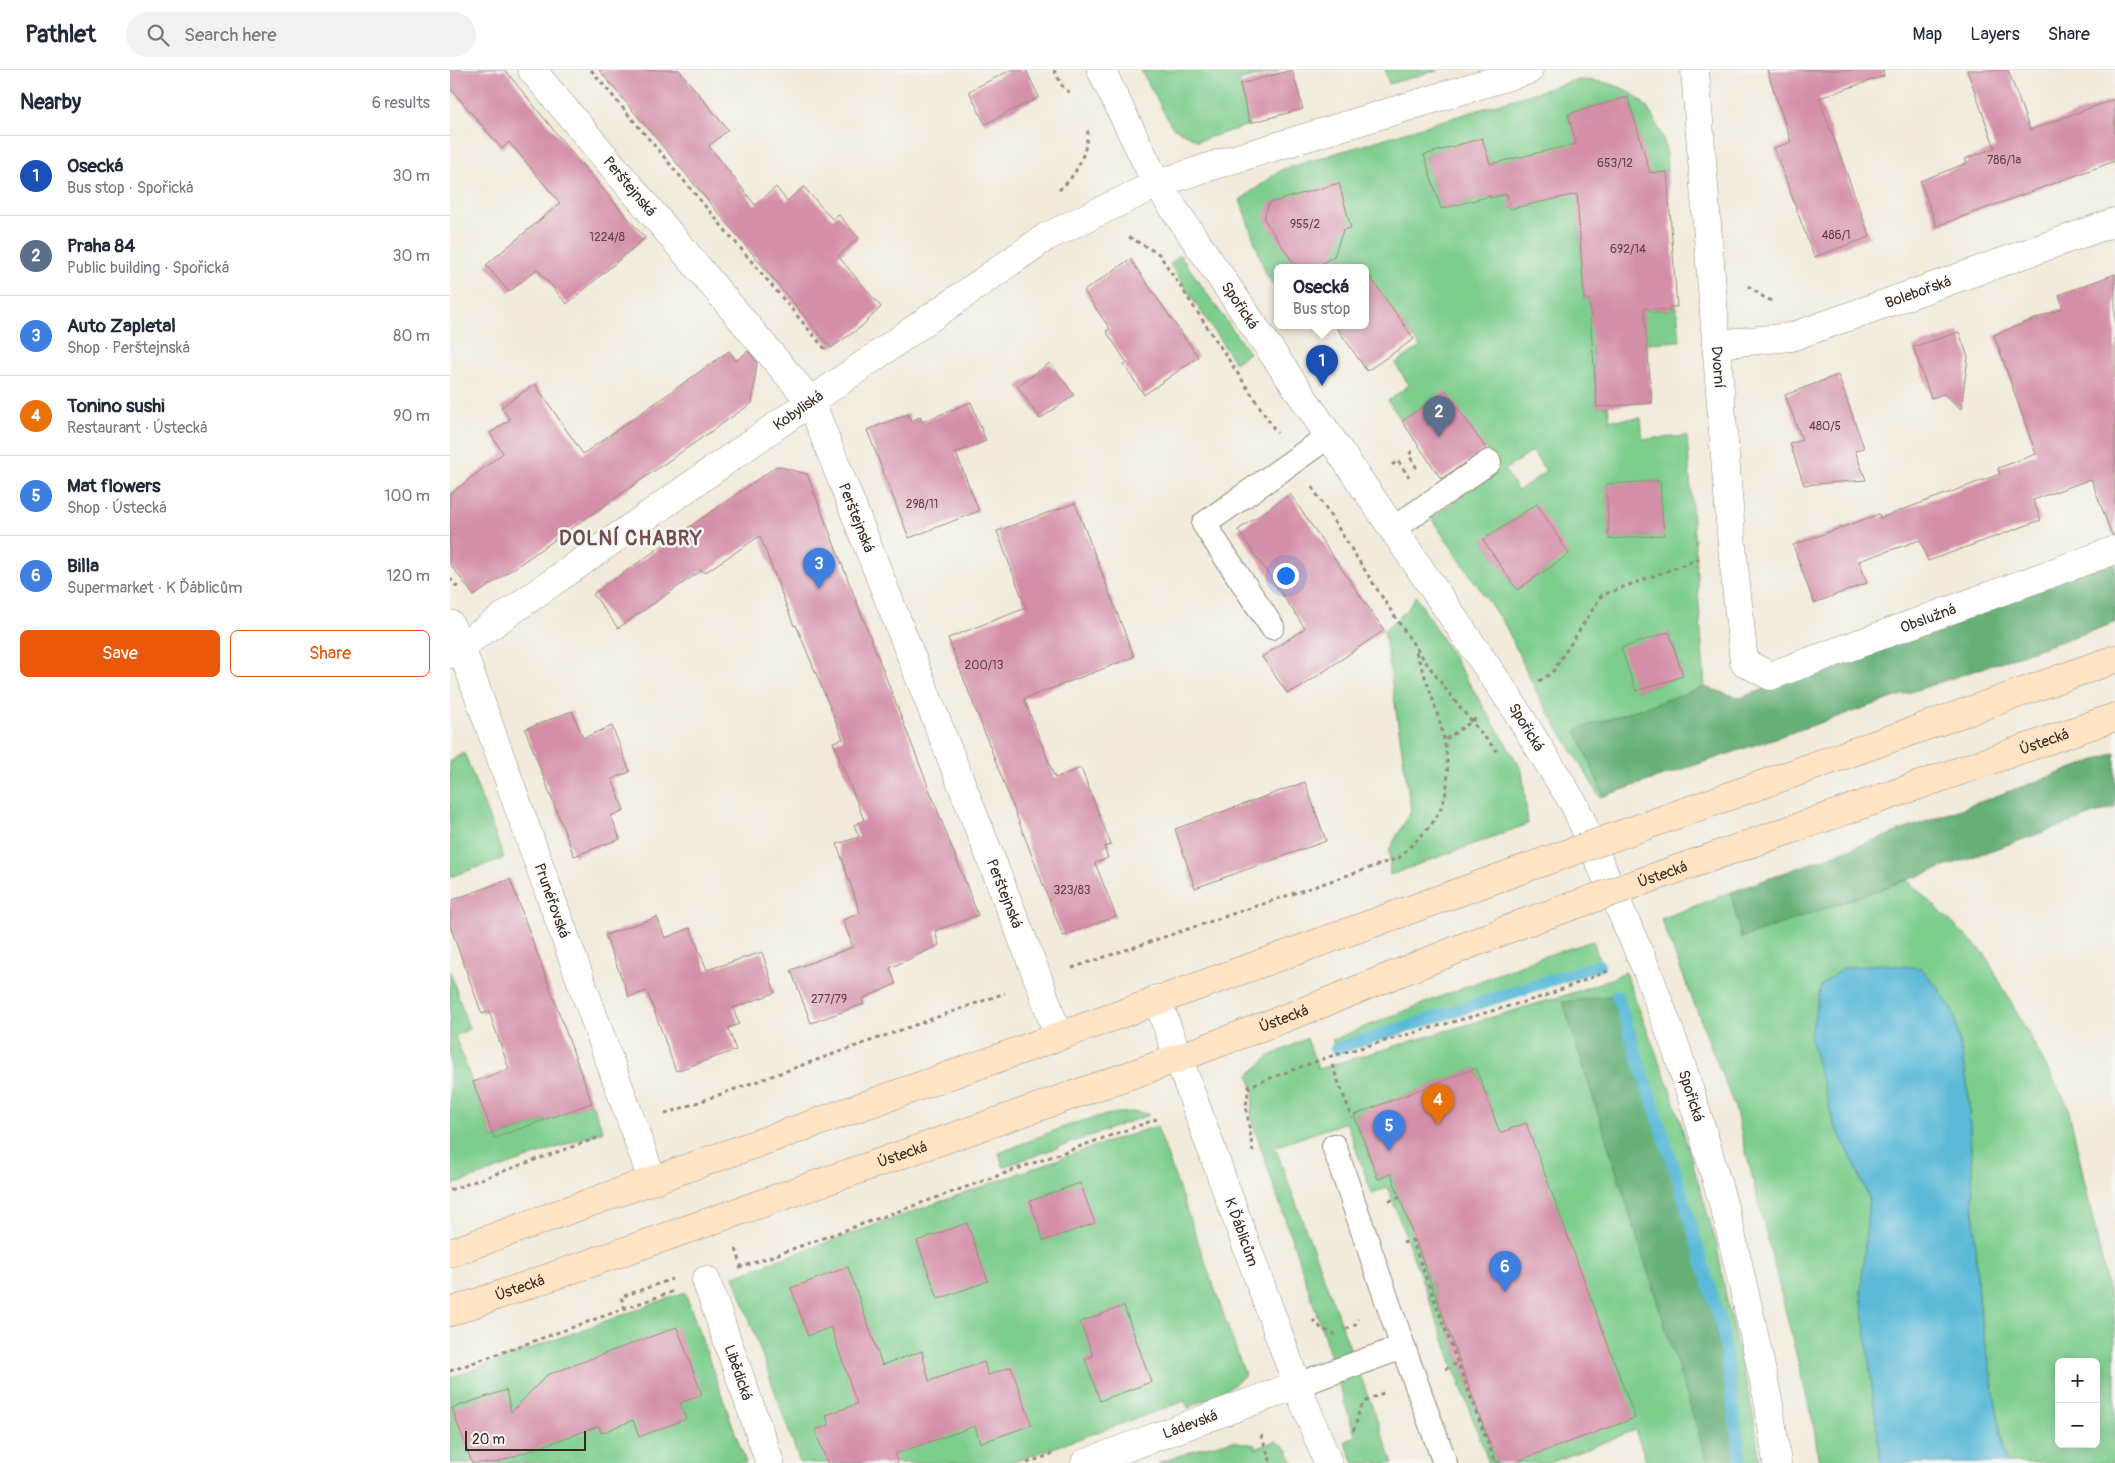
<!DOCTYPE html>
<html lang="en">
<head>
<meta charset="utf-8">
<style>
	:root { --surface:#fff; --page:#f2f2f3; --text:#1f2937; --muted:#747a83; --line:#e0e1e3; --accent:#ea580c }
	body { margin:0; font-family:Pangolin,sans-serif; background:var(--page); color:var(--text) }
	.controls { position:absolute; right:15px; bottom:15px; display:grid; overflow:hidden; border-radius:8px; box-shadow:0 2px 12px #0003 }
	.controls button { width:45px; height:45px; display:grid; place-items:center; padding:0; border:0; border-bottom:1px solid var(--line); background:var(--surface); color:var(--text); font:25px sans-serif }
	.scale { position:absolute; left:15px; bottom:12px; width:121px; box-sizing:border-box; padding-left:5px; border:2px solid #3b2a1e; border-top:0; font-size:14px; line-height:18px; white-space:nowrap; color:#3b2a1e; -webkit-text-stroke:4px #f6f6f2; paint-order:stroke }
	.you { position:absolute; left:835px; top:505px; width:18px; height:18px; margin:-12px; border:4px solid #fff; border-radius:50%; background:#1a73e8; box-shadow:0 0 0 8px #1a73e833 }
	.badge { display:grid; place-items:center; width:32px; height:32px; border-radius:50%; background:var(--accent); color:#fff; font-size:16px; font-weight:700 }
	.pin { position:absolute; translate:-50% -41px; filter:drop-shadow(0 1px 2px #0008) }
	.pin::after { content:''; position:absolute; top:26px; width:18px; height:15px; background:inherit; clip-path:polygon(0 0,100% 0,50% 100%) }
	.popup { position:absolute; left:824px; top:194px; width:95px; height:65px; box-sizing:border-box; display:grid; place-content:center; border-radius:8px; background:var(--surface); filter:drop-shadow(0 1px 4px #0005); font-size:16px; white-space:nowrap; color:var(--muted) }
	.popup b { font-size:19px; color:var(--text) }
	.popup::after { content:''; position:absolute; left:50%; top:100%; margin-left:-10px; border:10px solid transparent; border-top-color:var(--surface) }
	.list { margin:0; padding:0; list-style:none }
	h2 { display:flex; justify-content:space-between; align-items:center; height:65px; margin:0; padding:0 20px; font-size:21px }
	h2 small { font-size:16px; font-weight:400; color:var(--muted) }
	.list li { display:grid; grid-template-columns:32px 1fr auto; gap:15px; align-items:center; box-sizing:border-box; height:80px; padding:0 20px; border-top:1px solid var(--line) }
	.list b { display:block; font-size:19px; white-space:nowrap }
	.list p { margin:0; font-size:16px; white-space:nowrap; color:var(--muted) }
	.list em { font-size:16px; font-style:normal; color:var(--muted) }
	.actions { display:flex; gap:10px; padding:15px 20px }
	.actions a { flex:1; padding:11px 0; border:1px solid var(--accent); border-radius:8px; text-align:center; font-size:18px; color:var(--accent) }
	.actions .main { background:var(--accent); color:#fff }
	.icon { flex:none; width:28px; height:28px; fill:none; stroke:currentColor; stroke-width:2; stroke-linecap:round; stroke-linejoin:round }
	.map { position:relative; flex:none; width:1665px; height:1393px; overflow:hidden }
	header { display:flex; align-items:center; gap:30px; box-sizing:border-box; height:70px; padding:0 25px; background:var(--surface); border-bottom:1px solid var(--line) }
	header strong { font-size:24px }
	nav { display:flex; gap:28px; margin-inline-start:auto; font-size:18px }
	.search { width:350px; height:45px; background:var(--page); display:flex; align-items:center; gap:12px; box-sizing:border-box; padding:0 18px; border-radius:28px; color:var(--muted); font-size:19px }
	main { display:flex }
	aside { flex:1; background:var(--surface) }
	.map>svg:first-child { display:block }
	.green { fill:#7dcd8d; stroke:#5c7c56; fill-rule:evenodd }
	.forest { fill:#66b078; stroke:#506d4b }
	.water { fill:#5abad8; stroke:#4a727b }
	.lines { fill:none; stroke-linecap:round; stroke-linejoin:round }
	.stream { stroke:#5abad8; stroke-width:12 }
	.building { fill:#d48ea8 }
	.service-casing { stroke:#968a7c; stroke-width:26 }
	.minor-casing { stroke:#968a7c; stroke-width:29 }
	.tertiary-casing { stroke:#968a7c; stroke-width:29 }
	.secondary-casing { stroke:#968a7c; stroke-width:29 }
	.path { stroke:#968a7c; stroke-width:3; stroke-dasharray:4 4; stroke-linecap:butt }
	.service { stroke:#fff; stroke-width:24 }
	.minor { stroke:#fff; stroke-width:28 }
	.tertiary { stroke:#fff; stroke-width:28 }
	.secondary { stroke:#ffe4c6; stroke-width:28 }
	.secondary-bridge-casing { stroke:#968a7c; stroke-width:29; stroke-linecap:butt }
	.secondary-bridge { stroke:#ffe4c6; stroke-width:28 }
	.labels { text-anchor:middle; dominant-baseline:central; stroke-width:5; stroke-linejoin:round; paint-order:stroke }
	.number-label { font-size:12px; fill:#614340 }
	.street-label { font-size:15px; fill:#3b2a1e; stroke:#f6f6f2 }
	.district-label { font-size:20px; font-weight:bold; letter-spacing:1px; fill:#714d4e; stroke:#f6f6f2 }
</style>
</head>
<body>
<header>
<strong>Pathlet</strong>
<div class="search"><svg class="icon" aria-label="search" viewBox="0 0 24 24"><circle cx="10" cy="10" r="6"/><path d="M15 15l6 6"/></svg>Search here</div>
<nav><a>Map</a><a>Layers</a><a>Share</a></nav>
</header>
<main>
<aside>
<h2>Nearby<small>6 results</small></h2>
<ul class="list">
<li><span class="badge" style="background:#1a4fb4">1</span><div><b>Osecká</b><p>Bus stop · Spořická</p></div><em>30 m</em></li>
<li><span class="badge" style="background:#5c6f8a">2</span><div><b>Praha 84</b><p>Public building · Spořická</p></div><em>30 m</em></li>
<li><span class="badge" style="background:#3f7fe0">3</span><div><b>Auto Zapletal</b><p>Shop · Perštejnská</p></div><em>80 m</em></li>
<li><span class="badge" style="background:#e8710a">4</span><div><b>Tonino sushi</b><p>Restaurant · Ústecká</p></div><em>90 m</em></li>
<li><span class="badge" style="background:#3f7fe0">5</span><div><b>Mat flowers</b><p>Shop · Ústecká</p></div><em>100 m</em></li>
<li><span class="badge" style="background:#3f7fe0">6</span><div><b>Billa</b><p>Supermarket · K Ďáblicům</p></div><em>120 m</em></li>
</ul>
<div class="actions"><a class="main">Save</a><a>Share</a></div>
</aside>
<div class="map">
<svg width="1665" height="1393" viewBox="0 0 1665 1393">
	<rect width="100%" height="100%" fill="#f6f6f2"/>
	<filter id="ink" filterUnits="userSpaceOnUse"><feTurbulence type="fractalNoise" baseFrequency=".02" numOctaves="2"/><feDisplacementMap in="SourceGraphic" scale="10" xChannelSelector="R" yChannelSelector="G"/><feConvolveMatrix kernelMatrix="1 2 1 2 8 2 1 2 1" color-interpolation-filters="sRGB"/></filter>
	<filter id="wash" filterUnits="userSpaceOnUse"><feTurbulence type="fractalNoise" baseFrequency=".0096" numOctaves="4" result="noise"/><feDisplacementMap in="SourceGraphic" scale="20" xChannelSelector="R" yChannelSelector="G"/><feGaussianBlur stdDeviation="1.12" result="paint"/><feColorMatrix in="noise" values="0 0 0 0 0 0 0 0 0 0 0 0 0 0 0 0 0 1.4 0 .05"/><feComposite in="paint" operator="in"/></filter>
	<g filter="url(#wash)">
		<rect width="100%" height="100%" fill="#f2ebdb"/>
		<!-- green -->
		<g class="green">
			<polygon points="691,0 829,0 789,11 799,55 748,71 722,57"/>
			<polygon points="935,0 989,0 939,14"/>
			<path d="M1126,10C1164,10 1192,20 1208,57C1210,62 1214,69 1215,75C1217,83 1216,93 1217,102L1180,104L1181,151L1129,155L1134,229L1179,226V239L1218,240L1219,237H1227L1230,271L1142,277L1147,337L1158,336L1160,350L1191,348L1193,369L1237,366L1255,617L1127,660L1154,726L1150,727L1088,625L1056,557L981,448L1050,398L1033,375L982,330L952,351L938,331L959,315L945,294L970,277L932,225L916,236V197H828V222L816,204L790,130L831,100ZM1178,27L1193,80L1133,97L1118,44ZM1032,68L1040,94L1075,86L1086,133L1061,139L1057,124L1040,128V126L991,139L974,85ZM1082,381L1096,401L1068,421L1055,400ZM1210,411L1213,465L1159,469L1156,415ZM1075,442L1108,491L1067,520L1033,470ZM1219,562L1233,606L1186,621Z"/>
			<polygon points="730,185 799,283 785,293 720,194"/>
			<polygon points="966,526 1072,700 1078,754 940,805 939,780 961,741 934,560 957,540"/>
			<polygon points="14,682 54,788 0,807 0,692"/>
			<path d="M1457,810L1534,883L1618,1036L1665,1251V1393H1556L1528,1229L1518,1019L1504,944L1488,918L1471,898L1383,1052L1401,1086L1419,1128L1411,1222L1431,1393H1369L1363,1352L1285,1038L1211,849L1281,822L1291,867ZM1609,1292H1646V1374H1609Z"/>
			<polygon points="1143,871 1152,897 887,982 882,970 1088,888"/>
			<polygon points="0,901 19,959 5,966 43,1069 142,1033 153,1061 0,1116"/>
			<polygon points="1175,902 1224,1030 1267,1176 1277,1231 1304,1348 1310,1393 1197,1393 1185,1360 1100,1393 1062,1393 1076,1053 1050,1063 1026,998 904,1045 928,1109 941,1104 1047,1393 1039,1393 938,1118 922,1123 896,1052 825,1077 943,1393 904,1393 895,1372 905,1366 869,1250 804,1057 801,1042 804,1024 799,1005 818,987 857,968 868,999 1113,926 1161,909"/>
			<path d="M689,1042L699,1045L553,1097L549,1083C593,1066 641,1041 689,1042Z"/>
			<polygon points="707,1056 795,1305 775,1321 738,1338 735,1331 561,1393 350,1393 284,1206 645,1076"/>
			<polygon points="235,1222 296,1393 0,1393 0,1308"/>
			<polygon points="782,1371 806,1375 805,1379 826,1371 838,1380 843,1393 708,1393 751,1378"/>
		</g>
		<!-- forest -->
		<g class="forest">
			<polygon points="1665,489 1665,553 1154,726 1126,660 1255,617 1290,628"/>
			<polygon points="1665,683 1665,737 1291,868 1281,822"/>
			<polygon points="1167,925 1264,1248 1287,1393 1258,1393 1113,932"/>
		</g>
		<!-- water -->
		<polygon class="water" points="1428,894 1471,898 1488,918 1504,943 1518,1019 1528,1229 1556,1393 1431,1393 1411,1222 1419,1128 1401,1086 1383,1052 1360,968 1371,915 1393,898"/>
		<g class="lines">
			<!-- stream -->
			<g class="stream">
				<polyline points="1167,925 1228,1110 1272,1259 1291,1393"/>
				<polyline points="886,979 1149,895"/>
			</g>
		</g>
		<g id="blocks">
			<!-- building -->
			<g class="building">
				<polygon points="0,0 55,0 127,89 195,168 117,234 87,199 59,222 36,195 110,133 59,72 52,79 0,18"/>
				<polygon points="149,0 229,0 278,60 259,76 305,135 326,117 337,131 354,117 382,149 388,144 409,168 388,186 431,237 411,257 381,278"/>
				<polygon points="561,0 576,0 589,27 535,54 519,21"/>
				<polygon points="842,0 853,39 800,53 790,14"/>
				<polygon points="1317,0 1433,0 1434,6 1369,28 1420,167 1364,187 1324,78 1341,72"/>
				<polygon points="1517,0 1558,0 1580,60 1665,29 1665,91 1487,156 1470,111 1517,93 1515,89 1545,78"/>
				<polygon points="1178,27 1200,103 1217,102 1227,237 1219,237 1219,240 1194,238 1202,333 1147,337 1139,229 1134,229 1127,124 1060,139 1057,124 1040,128 1040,126 991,139 974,85 1032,68 1040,94 1126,74 1118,44"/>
				<polygon points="889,113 901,158 893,160 884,186 867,197 846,197 814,149 819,133"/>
				<polygon points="680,189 748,287 694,325 674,295 677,293 656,261 660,259 634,221"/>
				<polygon points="916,201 964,269 917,301 885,255 916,255"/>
				<polygon points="1665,204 1665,465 1662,465 1641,409 1583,430 1591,450 1478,491 1470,470 1409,491 1417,513 1364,533 1343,475 1429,444 1430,448 1550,404 1548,398 1586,384 1544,265 1613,238 1609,225"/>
				<polygon points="1509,262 1518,287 1511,339 1494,324 1481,328 1463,277"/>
				<polygon points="279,281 286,291 298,281 307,292 302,333 24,526 0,494 0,424 53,383 40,363 60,350 51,337 85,314 133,384"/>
				<polygon points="600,293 624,325 590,349 567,316"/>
				<polygon points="1388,305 1414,378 1405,381 1416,410 1354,415 1340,374 1352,370 1335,325"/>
				<polygon points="996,320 1036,379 991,409 952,351"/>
				<polygon points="521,332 536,371 506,383 529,441 459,468 417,360 458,344 461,351 470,347 472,352"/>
				<polygon points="327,396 357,404 528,845 485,861 489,875 440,898 446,914 412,929 414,934 361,953 341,900 403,877 393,850 410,843 387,774 409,767 404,755 414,750 383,672 393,669 346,555 344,556 310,466 254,503 252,500 168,558 143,524"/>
				<polygon points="1210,411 1214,465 1159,469 1156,414"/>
				<polygon points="840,424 934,560 850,618 837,623 812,587 855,558 788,460"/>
				<polygon points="625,433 684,587 574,629 605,708 631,698 661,775 654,777 658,788 645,793 666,846 613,866 498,568 576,538 547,461"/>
				<polygon points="1087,434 1119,484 1067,520 1033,470"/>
				<polygon points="1219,562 1233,606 1186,621 1171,578"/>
				<polygon points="122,641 133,668 162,656 180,702 162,709 174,740 161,746 170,769 124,786 75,659"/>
				<polygon points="855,712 876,771 745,818 725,759"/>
				<polygon points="60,809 142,1033 44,1068 23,1012 59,999 39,941 32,944 0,856 0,831"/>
				<polygon points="207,847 215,868 240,858 257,900 312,882 325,923 283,938 289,954 278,958 286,980 226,1001 197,921 179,927 155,865"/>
				<polygon points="1026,998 1050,1063 1076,1053 1185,1348 1062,1393 1047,1393 941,1104 928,1109 904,1045"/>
				<polygon points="630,1113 645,1153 594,1171 580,1131"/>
				<polygon points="517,1153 538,1211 488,1229 467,1171"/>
				<polygon points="398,1197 432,1295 472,1281 479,1311 534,1292 538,1305 561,1297 582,1355 530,1373 525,1356 445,1384 448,1393 377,1393 365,1360 379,1355 376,1345 407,1334 381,1257 358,1266 341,1218"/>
				<polygon points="674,1236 701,1312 650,1331 635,1289 643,1286 630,1252"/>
				<polygon points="227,1257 252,1325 230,1333 236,1349 189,1367 183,1350 151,1363 149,1356 45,1393 22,1393 2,1338 56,1320 61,1342 97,1305"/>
			</g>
		</g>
	</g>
	<g filter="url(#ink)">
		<use href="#blocks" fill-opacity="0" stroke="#968a7c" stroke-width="1"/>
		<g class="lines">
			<!-- service casing -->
			<g class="service-casing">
				<g id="service">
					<polyline points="943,459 1039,392"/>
					<polyline points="822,557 754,454 879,366"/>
					<polyline points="953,1277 995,1393"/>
					<polyline points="847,1315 953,1277 884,1076"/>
				</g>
			</g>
			<!-- minor casing -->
			<g class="minor-casing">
				<g id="minor">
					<path id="s1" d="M82,0L361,332L589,911L608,966"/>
					<path id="s2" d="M1245,0L1282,476L1294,592L1320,606L1665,480"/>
					<path id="s3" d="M1266,274L1341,267L1665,152"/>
					<path id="s4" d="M0,554L11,577L202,1109"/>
					<path id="s5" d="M0,584L596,167L707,114L768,94L1079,0"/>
					<path id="s6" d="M707,929L847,1315L878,1393"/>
					<path id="s7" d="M256,1210L320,1393"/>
					<path id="s8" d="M635,1393L847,1315"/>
				</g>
			</g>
			<!-- tertiary casing -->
			<g class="tertiary-casing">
				<g id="tertiary">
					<path id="s9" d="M651,0L707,114L1059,629L1125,736L1198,903L1227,981L1253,1063L1279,1155L1300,1246L1319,1335L1327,1393"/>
				</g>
			</g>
			<!-- secondary casing -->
			<g class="secondary-casing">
				<g id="secondary">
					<polyline points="1206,752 1665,589"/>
					<path id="s10" d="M1239,795L1665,647"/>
					<path d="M0,1183C202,1109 405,1040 607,967C755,913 903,859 1051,807"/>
					<path id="s11" d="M0,1242L729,988L859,939L1071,854"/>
				</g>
			</g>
			<!-- path -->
			<g class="path">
				<polyline points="141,0 375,279"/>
				<polyline points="604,0 614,19 623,24"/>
				<path d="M609,120C627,106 638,80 638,57"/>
				<polyline points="679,167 709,184 827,363"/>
				<polyline points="1298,216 1315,228 1325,232"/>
				<polyline points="962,381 959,385 968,400"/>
				<polyline points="942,395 948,391 959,407"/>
				<path d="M862,417C920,507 975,602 1047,681"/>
				<polyline points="0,508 9,519"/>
				<polyline points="1089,611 1102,603 1152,525 1249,489"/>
				<polyline points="996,669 1028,647"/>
				<path d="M622,898L949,788C960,776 973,765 983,752C1018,705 981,627 965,579"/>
				<polyline points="882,995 902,1048"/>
				<polyline points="215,1044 555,923"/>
				<polyline points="803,1082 796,1036 799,1016 878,987 1095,926 1160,900"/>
				<polyline points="0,1120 150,1067"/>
				<polyline points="939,1131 950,1127"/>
				<polyline points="953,1173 962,1170 1045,1393"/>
				<polyline points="286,1179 292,1197"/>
				<polyline points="289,1198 707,1049"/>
				<polyline points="175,1239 171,1227 222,1209"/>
				<polyline points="863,1250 872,1259 887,1265"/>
				<polyline points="896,1259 905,1255 908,1249"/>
				<polyline points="995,1299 1008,1293"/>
				<polyline points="0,1301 224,1221"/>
				<path d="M903,1361C908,1353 907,1343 911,1337C916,1329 927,1326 935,1322"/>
				<polyline points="811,1365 821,1393"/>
				<polyline points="577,1393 602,1384"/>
			</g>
			<!-- service -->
			<use href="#service" class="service"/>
			<!-- minor -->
			<use href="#minor" class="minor"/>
			<!-- tertiary -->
			<use href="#tertiary" class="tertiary"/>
			<!-- secondary -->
			<use href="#secondary" class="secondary"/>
			<!-- secondary-bridge casing -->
			<g class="secondary-bridge-casing">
				<g id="secondary-bridge">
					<polyline points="1051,807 1206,752"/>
					<path id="s12" d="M1071,854L1239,795"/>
				</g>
			</g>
			<!-- secondary-bridge -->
			<use href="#secondary-bridge" class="secondary-bridge"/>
		</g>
	</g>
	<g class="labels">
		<!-- number labels -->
		<g class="number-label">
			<text x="1554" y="90">786/1a</text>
			<text x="1165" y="93">653/12</text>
			<text x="855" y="154">955/2</text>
			<text x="1386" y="165">486/1</text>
			<text x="157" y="167">1224/8</text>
			<text x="1178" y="179">692/14</text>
			<text x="1375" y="356">480/5</text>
			<text x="472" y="434">298/11</text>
			<text x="534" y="595">200/13</text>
			<text x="622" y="820">323/83</text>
			<text x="379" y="929">277/79</text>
		</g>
		<!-- street labels -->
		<g class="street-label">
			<text stroke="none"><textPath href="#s1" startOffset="152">Perštejnská</textPath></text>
			<text stroke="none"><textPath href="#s3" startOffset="210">Bolebořská</textPath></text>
			<text stroke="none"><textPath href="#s9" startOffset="274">Spořická</textPath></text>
			<text stroke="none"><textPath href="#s2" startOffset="298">Dvorní</textPath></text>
			<text stroke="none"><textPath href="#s5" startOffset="425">Kobyliská</textPath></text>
			<text stroke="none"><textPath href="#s1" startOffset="558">Perštejnská</textPath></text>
			<text stroke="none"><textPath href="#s2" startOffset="792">Obslužná</textPath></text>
			<text stroke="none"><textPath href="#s9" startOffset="784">Spořická</textPath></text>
			<text stroke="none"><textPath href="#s10" startOffset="376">Ústecká</textPath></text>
			<text stroke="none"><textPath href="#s12" startOffset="150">Ústecká</textPath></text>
			<text stroke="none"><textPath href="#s1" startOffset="962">Perštejnská</textPath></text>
			<text stroke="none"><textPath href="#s4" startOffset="295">Prunéřovská</textPath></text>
			<text stroke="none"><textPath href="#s11" startOffset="884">Ústecká</textPath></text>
			<text stroke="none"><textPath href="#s9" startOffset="1189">Spořická</textPath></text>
			<text stroke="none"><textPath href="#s11" startOffset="479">Ústecká</textPath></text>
			<text stroke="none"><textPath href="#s6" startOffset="248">K Ďáblicům</textPath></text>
			<text stroke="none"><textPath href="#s11" startOffset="74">Ústecká</textPath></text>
			<text stroke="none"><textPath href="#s7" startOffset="98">Libědická</textPath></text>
			<text stroke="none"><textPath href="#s8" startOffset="112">Ládevská</textPath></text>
		</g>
		<!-- district labels -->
		<g class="district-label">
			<text x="181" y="468">DOLNÍ CHABRY</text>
		</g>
	</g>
</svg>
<div class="controls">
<button>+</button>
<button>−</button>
</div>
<div class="scale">20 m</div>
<div class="you"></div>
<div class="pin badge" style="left:872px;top:316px;background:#1a4fb4">1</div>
<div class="popup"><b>Osecká</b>Bus stop</div>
<div class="pin badge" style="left:989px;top:367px;background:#5c6f8a">2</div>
<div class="pin badge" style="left:369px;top:519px;background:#3f7fe0">3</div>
<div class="pin badge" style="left:988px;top:1055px;background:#e8710a">4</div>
<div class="pin badge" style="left:939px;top:1081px;background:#3f7fe0">5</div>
<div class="pin badge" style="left:1055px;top:1222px;background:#3f7fe0">6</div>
</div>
</main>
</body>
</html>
